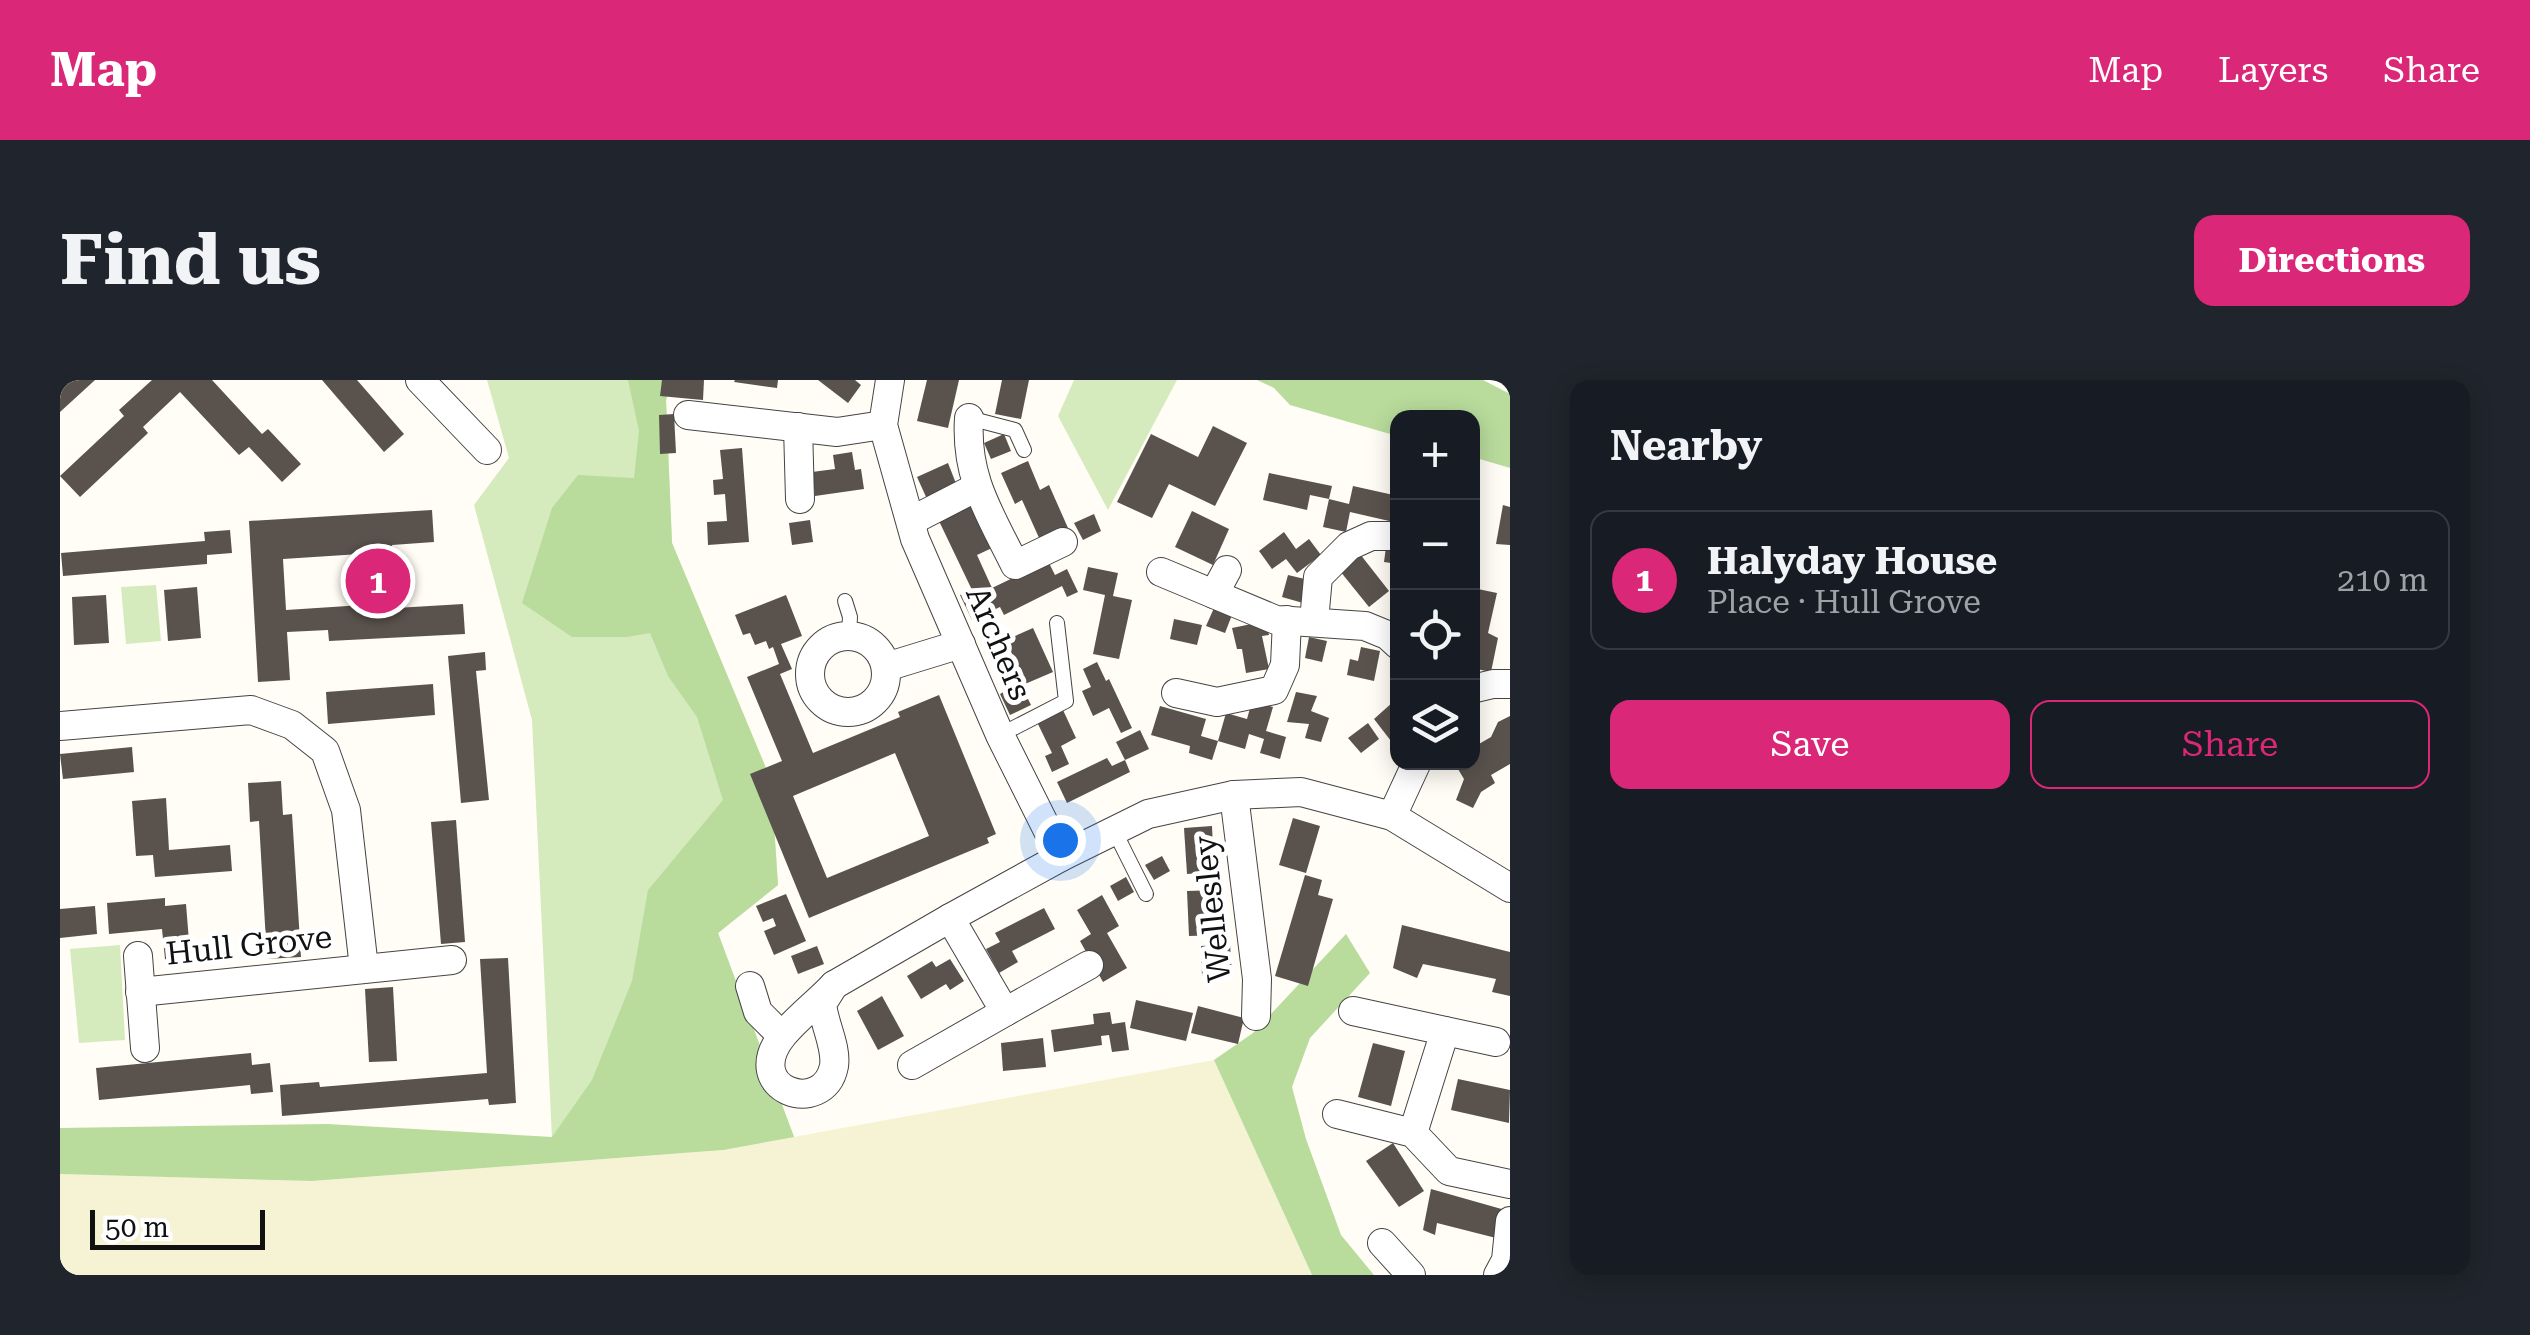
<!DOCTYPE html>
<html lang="en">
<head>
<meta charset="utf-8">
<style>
	:root { --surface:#171b24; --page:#20242c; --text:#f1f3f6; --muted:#9ea1a6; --line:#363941; --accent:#db2777 }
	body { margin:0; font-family:"Roboto Serif",serif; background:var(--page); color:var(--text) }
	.controls { position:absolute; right:30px; top:30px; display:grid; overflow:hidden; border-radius:20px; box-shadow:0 5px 25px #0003 }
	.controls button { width:90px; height:90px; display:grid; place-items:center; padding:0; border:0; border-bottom:2px solid var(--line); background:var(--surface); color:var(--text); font:50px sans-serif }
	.scale { position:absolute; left:30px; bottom:25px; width:175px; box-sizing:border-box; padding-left:10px; border:5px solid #111; border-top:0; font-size:28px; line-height:35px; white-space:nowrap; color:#111; -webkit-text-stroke:8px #fff; paint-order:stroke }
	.you { position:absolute; left:1000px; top:460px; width:35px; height:35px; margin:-25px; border:8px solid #fff; border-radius:50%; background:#1a73e8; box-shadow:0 0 0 15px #1a73e833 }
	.badge { display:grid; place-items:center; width:65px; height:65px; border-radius:50%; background:var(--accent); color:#fff; font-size:32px; font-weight:700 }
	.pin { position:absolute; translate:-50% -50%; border:5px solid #fff; box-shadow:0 2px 10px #0006 }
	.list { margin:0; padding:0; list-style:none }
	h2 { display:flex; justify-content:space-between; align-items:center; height:130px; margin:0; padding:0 40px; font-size:42px }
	h2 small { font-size:32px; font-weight:400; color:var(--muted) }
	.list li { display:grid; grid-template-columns:65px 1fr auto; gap:30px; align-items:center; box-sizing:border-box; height:140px; margin:0 20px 20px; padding:0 20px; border:2px solid var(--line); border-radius:20px }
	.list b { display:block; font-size:38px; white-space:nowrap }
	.list p { margin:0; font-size:32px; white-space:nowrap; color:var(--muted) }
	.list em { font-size:32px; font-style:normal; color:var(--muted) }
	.actions { display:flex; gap:20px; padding:30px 40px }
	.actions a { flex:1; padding:22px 0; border:2px solid var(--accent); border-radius:20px; text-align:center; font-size:35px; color:var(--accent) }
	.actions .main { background:var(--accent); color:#fff }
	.icon { flex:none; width:55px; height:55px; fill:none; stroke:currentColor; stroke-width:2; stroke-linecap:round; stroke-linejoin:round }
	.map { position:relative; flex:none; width:1450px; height:895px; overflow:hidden; border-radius:20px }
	header { display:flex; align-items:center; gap:60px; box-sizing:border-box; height:140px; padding:0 50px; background:var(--accent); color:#fff }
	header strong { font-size:48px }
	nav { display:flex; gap:55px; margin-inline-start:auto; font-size:35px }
	.intro { display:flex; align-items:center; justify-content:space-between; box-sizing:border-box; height:240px; padding:0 60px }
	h1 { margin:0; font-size:70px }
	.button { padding:25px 45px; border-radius:20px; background:var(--accent); color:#fff; font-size:35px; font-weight:700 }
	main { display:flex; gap:60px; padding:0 60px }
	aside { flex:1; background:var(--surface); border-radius:20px; box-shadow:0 5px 25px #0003 }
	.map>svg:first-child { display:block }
	.farmland { fill:#f6f3d4 }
	.green { fill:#d5ebbd }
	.forest { fill:#b9dc9c }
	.building { fill:#5a524d; fill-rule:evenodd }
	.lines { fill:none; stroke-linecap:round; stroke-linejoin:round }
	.service-casing { stroke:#444; stroke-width:16 }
	.minor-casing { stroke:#444; stroke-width:30 }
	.service { stroke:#fff; stroke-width:14 }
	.minor { stroke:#fff; stroke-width:28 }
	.labels { text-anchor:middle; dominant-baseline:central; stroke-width:10; stroke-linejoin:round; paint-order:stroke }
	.street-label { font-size:32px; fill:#111; stroke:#fff }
</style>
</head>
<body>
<header>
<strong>Map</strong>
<nav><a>Map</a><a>Layers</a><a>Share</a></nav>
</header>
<div class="intro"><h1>Find us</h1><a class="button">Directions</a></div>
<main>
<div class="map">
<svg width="1450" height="895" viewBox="0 0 1450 895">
	<rect width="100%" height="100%" fill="#fffdf5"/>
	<!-- farmland -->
	<polygon class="farmland" points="1154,680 1252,895 0,895 0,794 252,801 663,770"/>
	<!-- green -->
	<g class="green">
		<polygon points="427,0 612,0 606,20 612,163 711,400 718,505 658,553 734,757 663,770 492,758 472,340 414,125 449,78"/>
		<polygon points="1014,0 1117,0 1048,130 998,36"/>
		<polygon points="96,205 101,261 66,264 61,207"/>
		<polygon points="60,565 65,660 19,663 10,569"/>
	</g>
	<!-- forest -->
	<g class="forest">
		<polygon points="568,0 612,0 606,20 612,163 711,400 718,505 658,553 734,757 663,770 252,801 0,794 0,748 267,744 492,757 532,700 572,601 588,510 663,420 637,337 608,296 590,253 567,257 512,257 462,223 492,128 518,95 574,98 579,51"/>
		<polygon points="1197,0 1423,0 1450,14 1450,88 1413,77 1412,38 1338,38 1337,56 1230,25 1214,8"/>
		<polygon points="1286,554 1310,593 1250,658 1232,707 1246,759 1281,855 1314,895 1252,895 1154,680 1193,653"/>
	</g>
	<!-- building -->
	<g class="building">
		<polygon points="0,0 35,0 0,32"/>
		<polygon points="92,0 152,0 202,54 208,49 241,84 222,102 189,67 179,75 120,12 83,47 88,53 20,117 0,96 64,36 59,30"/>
		<polygon points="262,0 297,0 344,54 324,72"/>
		<polygon points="602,0 644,0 643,20 600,16"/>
		<polygon points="675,0 718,0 717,8 674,2"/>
		<polygon points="758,0 795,0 801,5 788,23"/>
		<polygon points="867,0 899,0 888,48 857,41"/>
		<polygon points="942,0 969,0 961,39 935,34"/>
		<polygon points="614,34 616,73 600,74 599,35"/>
		<polygon points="1153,46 1187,63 1155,126 1109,104 1092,138 1057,122 1091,54 1138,77"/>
		<polygon points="944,54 951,71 931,79 924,63"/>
		<polygon points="682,68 689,162 648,165 647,142 667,141 665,114 654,115 653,100 663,99 660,70"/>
		<polygon points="792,72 795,90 801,89 804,109 755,116 752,92 775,89 773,75"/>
		<polygon points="968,81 980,110 989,105 1008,148 980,160 962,120 955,124 941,93"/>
		<polygon points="888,83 897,106 867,119 857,97"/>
		<polygon points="1209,93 1272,106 1269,119 1250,115 1247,130 1203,120"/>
		<polygon points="1293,106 1338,116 1338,143 1290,132 1286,152 1263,147 1269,119 1289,124"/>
		<polygon points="912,125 932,168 917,175 932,208 988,181 995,195 1007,189 1018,212 1007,217 1002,206 944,235 940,227 912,240 900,215 912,210 879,141"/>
		<polygon points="1443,125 1450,127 1450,165 1436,164"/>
		<path d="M372,130L374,162L332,165L336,228L403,224L405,254L269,261L268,250L227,252L230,300L198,302L189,141ZM300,174L303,225L226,230L223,179Z"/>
		<polygon points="1132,131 1169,149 1153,185 1115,167"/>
		<polygon points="1034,134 1041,151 1023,160 1014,143"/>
		<polygon points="750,140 753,162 732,165 729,143"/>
		<polygon points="170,150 172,173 147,175 147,184 3,196 1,173 145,161 144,152"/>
		<polygon points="1224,152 1236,169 1249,159 1261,175 1237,193 1226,179 1212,189 1199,171"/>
		<polygon points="1326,167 1338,169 1338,184 1324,182"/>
		<polygon points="1300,174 1329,211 1309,227 1280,191"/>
		<polygon points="1028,187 1058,193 1053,216 1072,220 1059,279 1033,274 1045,215 1023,210"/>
		<polygon points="1228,195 1249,200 1243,223 1222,217"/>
		<polygon points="137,207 141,258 108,261 104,210"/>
		<polygon points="1413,208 1437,213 1428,253 1438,258 1431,292 1412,288"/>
		<polygon points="46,215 49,263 14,265 12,217"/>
		<path d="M726,215L742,256L721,264L732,289L720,294L753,373L840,337L838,332L879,315L936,454L927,458L929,463L749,538L690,394L722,381L687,297L719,284L713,267L709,269L706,261L695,265L690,253L683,255L675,235ZM835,373L869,456L767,498L733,416Z"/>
		<polygon points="1154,228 1172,235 1165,253 1146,246"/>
		<polygon points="1114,239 1142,245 1137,265 1110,259"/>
		<polygon points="1206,241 1209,255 1202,256 1209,289 1186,293 1182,269 1177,269 1172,248"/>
		<polygon points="973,248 993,292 965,304 946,260"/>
		<polygon points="1249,257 1267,261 1262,282 1245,278"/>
		<polygon points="1301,267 1320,271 1314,301 1287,295 1290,279 1298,281"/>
		<polygon points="425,272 426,290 416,291 429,420 401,423 388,276"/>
		<polygon points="1037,282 1046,301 1049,299 1072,348 1061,353 1049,328 1033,336 1022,311 1031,307 1023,289"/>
		<polygon points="1333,298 1338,299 1338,355 1331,361 1314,339 1333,322"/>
		<polygon points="960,303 971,325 950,335 940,314"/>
		<polygon points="373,304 375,335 268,344 266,312"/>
		<polygon points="1236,312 1257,316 1251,331 1269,338 1261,362 1245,358 1249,344 1227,342"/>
		<polygon points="1192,321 1213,327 1206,351 1226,357 1220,379 1200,373 1204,359 1189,354 1185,369 1158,361 1166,333 1187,339"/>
		<polygon points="1100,326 1146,339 1141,356 1158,361 1152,380 1129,373 1130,366 1091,355"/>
		<polygon points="1003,330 1016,358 1001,366 1009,384 992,392 985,376 992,373 977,342"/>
		<polygon points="1450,336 1450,384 1431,395 1435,403 1421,412 1413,428 1396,420 1404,399 1398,389 1412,382 1412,368 1431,357 1438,342"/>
		<polygon points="1308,343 1319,359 1301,373 1288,358"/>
		<polygon points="1080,350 1089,369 1065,380 1070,392 1007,423 997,402 1047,378 1052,386 1065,380 1056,362"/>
		<polygon points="72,367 74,392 3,399 0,374"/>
		<polygon points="221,401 223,435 232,434 241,577 207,579 199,441 190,442 188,403"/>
		<polygon points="106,418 109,470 170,465 172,491 95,497 93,475 76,476 72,421"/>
		<polygon points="1233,438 1260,446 1246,493 1219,485"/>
		<polygon points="396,440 405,562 381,564 371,442"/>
		<polygon points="1152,446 1154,492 1127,494 1124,448"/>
		<polygon points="1102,476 1110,491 1094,500 1085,485"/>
		<polygon points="1245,495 1262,500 1258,515 1273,519 1248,606 1215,596"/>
		<polygon points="1066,497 1074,512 1058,521 1050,506"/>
		<polygon points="1158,510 1160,555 1129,556 1127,511"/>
		<polygon points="726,514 746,561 714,575 704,551 716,546 713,538 703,542 696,526"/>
		<polygon points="1042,515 1059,546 1047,553 1067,588 1043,602 1020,561 1031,554 1017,530"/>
		<polygon points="105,518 105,526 126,524 131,586 106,589 102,549 49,554 47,523"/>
		<polygon points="35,526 37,554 0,558 0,529"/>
		<polygon points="984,528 995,549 952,571 958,582 939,593 926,569 940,562 935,553"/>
		<polygon points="1342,545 1450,572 1450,616 1432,612 1436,599 1363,584 1357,598 1333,588"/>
		<polygon points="1170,564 1172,594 1142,596 1141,566"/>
		<polygon points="757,566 764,584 738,594 731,576"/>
		<polygon points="448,578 456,723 429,725 428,719 222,736 220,705 259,702 260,707 427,693 420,579"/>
		<polygon points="890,579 904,601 890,610 886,604 861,619 847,596 872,581 876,587"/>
		<polygon points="333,607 337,681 309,682 305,609"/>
		<polygon points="822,616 844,656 818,670 797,631"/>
		<polygon points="1076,620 1133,633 1126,661 1070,648"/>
		<polygon points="1138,626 1184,638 1178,664 1131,653"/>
		<polygon points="1050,632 1052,644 1065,642 1069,670 1052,672 1049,655 1041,656 1042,665 994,672 991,650 1034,644 1033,634"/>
		<polygon points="983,658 986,687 943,691 941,663"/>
		<polygon points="1313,663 1345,671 1331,726 1298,717"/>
		<polygon points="191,673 192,685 210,683 213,712 191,714 190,705 39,720 36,688"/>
		<polygon points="1398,699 1450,710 1449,743 1391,730"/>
		<polygon points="1333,763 1364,811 1339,827 1306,781"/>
		<polygon points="1371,809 1445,830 1436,858 1377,843 1375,855 1363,850"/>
	</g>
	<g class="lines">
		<!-- service casing -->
		<g class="service-casing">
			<g id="service">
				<polyline points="909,38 955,50 964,70"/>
				<polyline points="785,221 790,237 789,255"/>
				<polyline points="940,355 1006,321 997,243"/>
				<polyline points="1054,450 1086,514"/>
			</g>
		</g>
		<!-- minor casing -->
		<g class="minor-casing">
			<g id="minor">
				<polyline points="360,0 427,70"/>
				<polyline points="830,0 823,45 855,159 940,355 1001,477"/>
				<polyline points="628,35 777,52 823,45"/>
				<path d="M909,38C905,98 930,134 955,185L1003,162"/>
				<polyline points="738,47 740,119"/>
				<polyline points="851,141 917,107"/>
				<polyline points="1101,192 1216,240 1305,246 1327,255 1338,265"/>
				<polyline points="1154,214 1167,190"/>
				<polyline points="1254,241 1258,197 1289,166 1311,156 1338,156"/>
				<circle cx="788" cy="294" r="38"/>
				<polyline points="826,287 901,264"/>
				<polyline points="1412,309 1433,304 1450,304"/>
				<polyline points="1116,313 1157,322 1214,310 1225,285 1227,240"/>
				<polyline points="0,346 191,330 232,345 265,371 286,430 304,588"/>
				<polyline points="1174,415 1197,599 1196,636"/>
				<polyline points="1332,436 1357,382"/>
				<polyline points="78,576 85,668"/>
				<polyline points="774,605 890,538 1001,477 1088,434 1174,415 1241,412 1332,436 1450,508"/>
				<path d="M774,605L762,624C764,644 777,667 774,686C764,738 679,710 723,655C738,637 758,622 774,605Z"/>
				<polyline points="690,606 698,632 722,656"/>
				<polyline points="80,612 392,580"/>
				<polyline points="1293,631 1436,662"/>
				<polyline points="945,632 1029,585"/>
				<polyline points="852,685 945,632 890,538"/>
				<polyline points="1277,734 1353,753 1389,791 1450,804"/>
				<polyline points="1353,753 1385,651"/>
				<polyline points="1322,863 1351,895"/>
				<polyline points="1438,895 1446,880 1450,841"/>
			</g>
		</g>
		<!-- service -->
		<use href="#service" class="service"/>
		<!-- minor -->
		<use href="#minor" class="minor"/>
	</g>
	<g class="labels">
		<!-- street labels -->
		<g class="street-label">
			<text transform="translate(939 263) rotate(67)">Archers</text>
			<text transform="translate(1152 529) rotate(-96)">Wellesley</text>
			<text transform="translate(189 565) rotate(-6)">Hull Grove</text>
		</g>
	</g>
</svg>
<div class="controls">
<button>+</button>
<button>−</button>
<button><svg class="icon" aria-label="locate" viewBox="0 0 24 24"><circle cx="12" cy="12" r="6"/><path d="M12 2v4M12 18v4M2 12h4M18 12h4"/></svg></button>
<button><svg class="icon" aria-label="layers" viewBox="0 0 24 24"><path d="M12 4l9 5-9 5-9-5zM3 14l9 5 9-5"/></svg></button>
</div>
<div class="scale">50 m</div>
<div class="you"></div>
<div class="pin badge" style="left:318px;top:201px">1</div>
</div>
<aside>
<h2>Nearby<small></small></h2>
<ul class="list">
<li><span class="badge">1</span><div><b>Halyday House</b><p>Place · Hull Grove</p></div><em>210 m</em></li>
</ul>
<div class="actions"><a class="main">Save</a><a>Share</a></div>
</aside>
</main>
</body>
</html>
